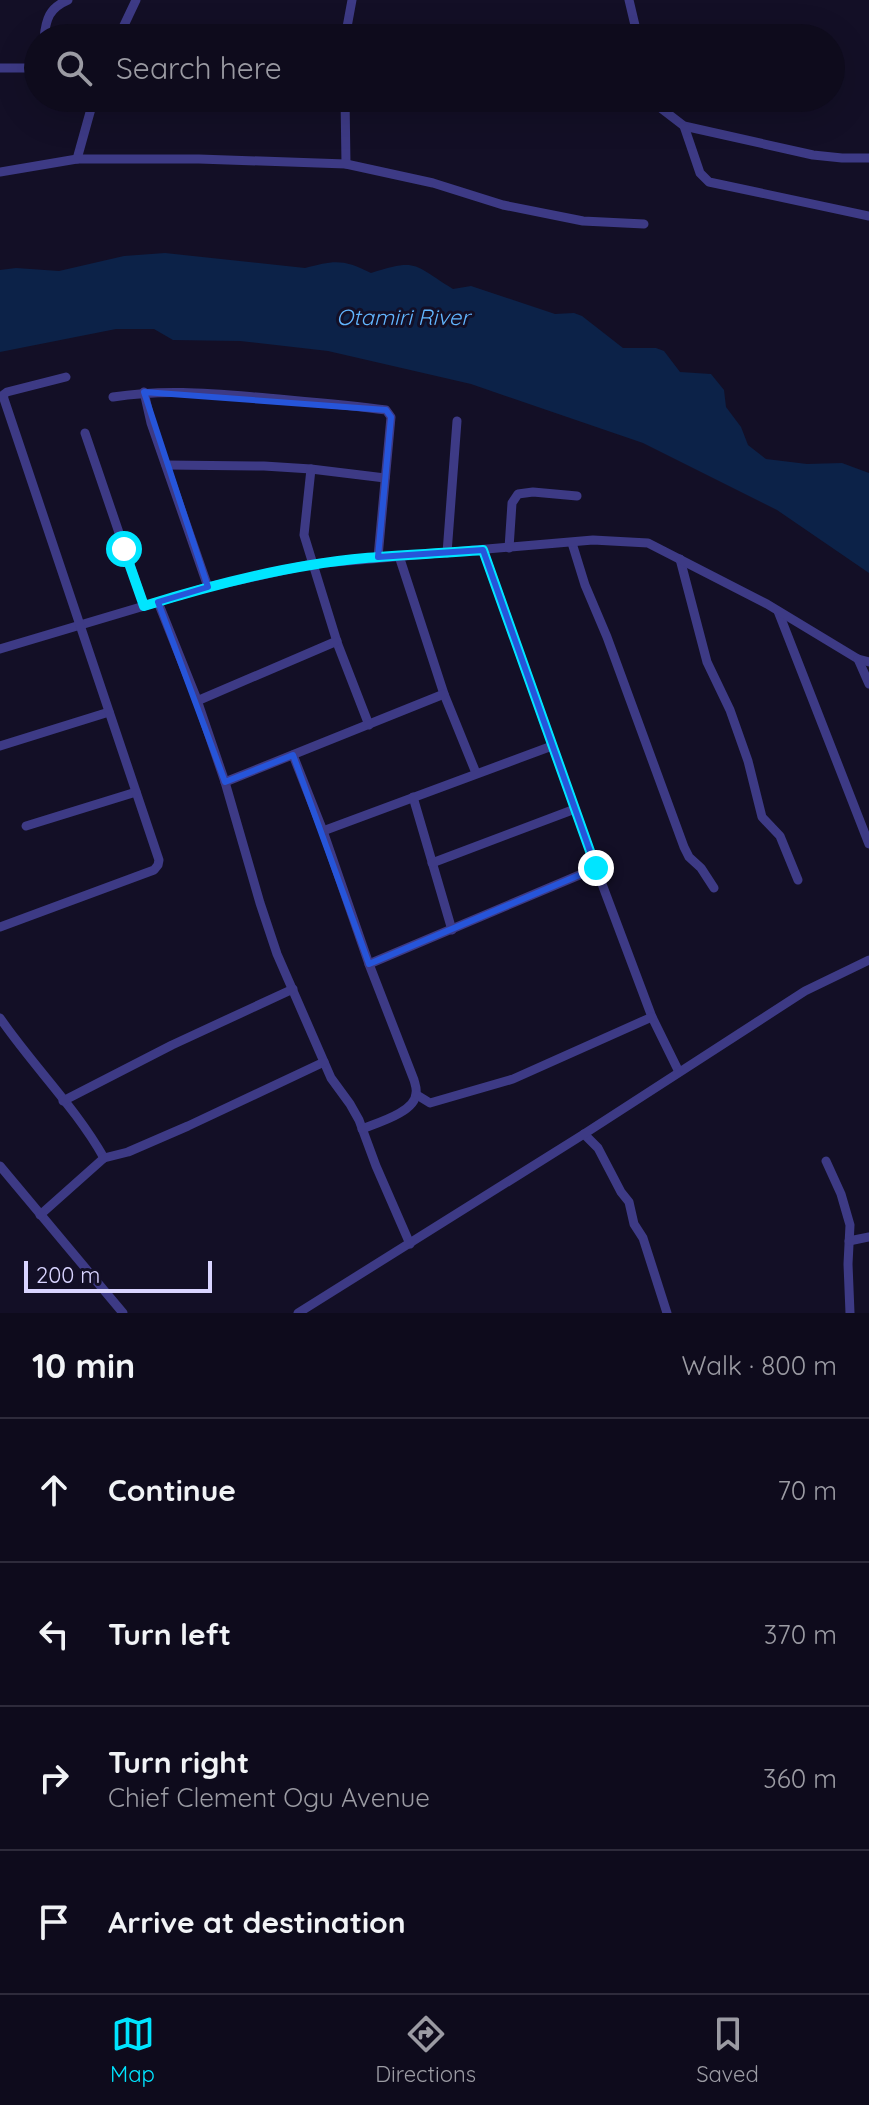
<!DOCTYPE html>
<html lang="en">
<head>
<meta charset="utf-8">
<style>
	:root { --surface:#0e0b1c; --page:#171425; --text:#f1f3f6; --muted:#9b9ba3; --line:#2e2b3b; --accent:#00e5ff }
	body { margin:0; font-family:Quicksand,sans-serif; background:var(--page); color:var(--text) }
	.scale { position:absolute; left:24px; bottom:20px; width:188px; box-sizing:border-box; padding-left:8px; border:4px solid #d9d4ff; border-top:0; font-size:22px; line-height:28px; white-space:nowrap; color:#d9d4ff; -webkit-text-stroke:6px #130f26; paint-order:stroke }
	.stop { position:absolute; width:24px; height:24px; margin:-18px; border:6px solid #00e5ff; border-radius:50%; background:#fff }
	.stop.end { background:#00e5ff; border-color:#fff; box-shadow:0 2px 8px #0008 }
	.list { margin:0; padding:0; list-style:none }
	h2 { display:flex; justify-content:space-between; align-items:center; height:104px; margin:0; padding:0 32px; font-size:34px }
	h2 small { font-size:26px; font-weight:400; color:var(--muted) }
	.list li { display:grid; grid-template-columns:52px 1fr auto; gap:24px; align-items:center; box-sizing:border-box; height:144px; padding:0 32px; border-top:2px solid var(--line) }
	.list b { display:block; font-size:30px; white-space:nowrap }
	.list p { margin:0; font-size:26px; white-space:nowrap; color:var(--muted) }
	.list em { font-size:26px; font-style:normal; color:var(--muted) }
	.icon { flex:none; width:44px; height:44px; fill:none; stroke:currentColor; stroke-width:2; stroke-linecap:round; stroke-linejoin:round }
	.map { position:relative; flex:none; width:869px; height:1313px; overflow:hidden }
	.search { position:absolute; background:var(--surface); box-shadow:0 8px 32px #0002; left:24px; right:24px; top:24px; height:88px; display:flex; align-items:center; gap:20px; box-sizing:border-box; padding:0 28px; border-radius:44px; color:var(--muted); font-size:30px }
	.sheet { height:680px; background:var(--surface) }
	nav { display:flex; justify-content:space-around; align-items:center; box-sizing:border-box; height:112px; border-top:2px solid var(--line); background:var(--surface); font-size:22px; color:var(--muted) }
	nav a { display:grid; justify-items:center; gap:4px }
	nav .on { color:var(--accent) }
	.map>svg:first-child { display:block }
	.water { fill:#0c2248 }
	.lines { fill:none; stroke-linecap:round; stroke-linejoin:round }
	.minor { stroke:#3d3a85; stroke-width:9 }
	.route { stroke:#00e5ff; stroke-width:10 }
	.marked { fill:none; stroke:#2655da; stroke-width:6; stroke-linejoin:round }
	.labels { text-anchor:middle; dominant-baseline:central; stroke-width:6; stroke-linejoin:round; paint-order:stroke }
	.water-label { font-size:22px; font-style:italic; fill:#62b6ff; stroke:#130f26 }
</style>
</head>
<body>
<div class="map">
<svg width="869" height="1313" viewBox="0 0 869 1313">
	<rect width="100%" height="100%" fill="#130f26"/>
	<!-- water -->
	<path class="water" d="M165,253L305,268C334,260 344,259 371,273C419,258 413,265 453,289L471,286L555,314L574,313L582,316L623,348H656L664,351L680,372L711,374L724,390L726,407L741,427L748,445L766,459L807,464L842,463L869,473V573L777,510L643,443L471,384L328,351L240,341L173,340L154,329H116L0,352V270L16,268L59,271L124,256Z"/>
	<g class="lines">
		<!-- minor -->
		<g class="minor">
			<polyline points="629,0 638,38"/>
			<polyline points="123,29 157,38"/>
			<path d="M44,38C46,19 49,8 68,0"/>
			<polyline points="118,38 136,0"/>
			<polyline points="345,38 352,0"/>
			<polyline points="0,68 38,68"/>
			<polyline points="345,98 346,164"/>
			<polyline points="654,98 658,106 684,126 813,155 842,158 869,158"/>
			<polyline points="684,126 700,173 709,182 869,216"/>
			<polyline points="77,159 94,98"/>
			<polyline points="0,172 77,159 199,159 346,164 433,183 503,205 583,221 644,224"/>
			<polyline points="144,392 151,423 208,587"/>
			<path d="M113,397C162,389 207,393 256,397C299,401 342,404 386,410L391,417L378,557"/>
			<polyline points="85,433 144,606"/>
			<polyline points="166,465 264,466 311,469 385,478"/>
			<polyline points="311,469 304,535 338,645 369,725"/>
			<polyline points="572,543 585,585 607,637 684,847 689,857 701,868 714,888"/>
			<polyline points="509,548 512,503 518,494 533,492 577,496"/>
			<polyline points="483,550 596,868 652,1017 679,1072"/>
			<polyline points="447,553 457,421"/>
			<polyline points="399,556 444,694 476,773"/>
			<polyline points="680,559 707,662 730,710 748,761 762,817 780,836 798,880"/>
			<polyline points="158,602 196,697 225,782 260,903 277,954 331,1078 350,1104 359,1120 376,1166 410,1244"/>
			<polyline points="778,611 869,844"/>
			<polyline points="0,649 208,587 312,564 593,540 648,543 767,604 858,659 869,662"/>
			<polyline points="858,659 869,684"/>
			<polyline points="197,701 337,641"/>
			<polyline points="0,746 109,712"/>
			<path d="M293,755L323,831L369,964L414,1080C415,1084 417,1089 416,1093C416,1112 377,1123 362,1129"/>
			<polyline points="225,782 444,694"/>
			<polyline points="413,797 452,930"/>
			<polyline points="26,826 136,792"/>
			<polyline points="323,831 552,746"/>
			<polyline points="432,863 575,809"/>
			<polyline points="0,927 154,870 158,865 159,860 4,399 3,395 7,392 66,377"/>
			<polyline points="369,964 596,868"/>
			<path d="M0,1018C33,1066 76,1108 104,1158"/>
			<polyline points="417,1095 430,1103 513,1079 652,1017"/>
			<polyline points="63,1101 172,1045 293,989"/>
			<polyline points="584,1134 598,1148 621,1192 629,1202 634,1224 643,1238 667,1313"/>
			<polyline points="826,1161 841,1194 850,1225 848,1264 850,1313"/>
			<polyline points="0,1166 123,1313"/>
			<polyline points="40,1215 104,1158 128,1152 188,1126 324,1062"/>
			<polyline points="849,1241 869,1237"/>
			<polyline points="298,1313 584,1134 805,991 869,960"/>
		</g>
	</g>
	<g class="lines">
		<!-- route -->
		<path class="route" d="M124,549L144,606C199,589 254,574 311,565C368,555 426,555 483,550L596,868"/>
	</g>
	<!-- marked area -->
	<path class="marked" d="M144,392L386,410L391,417L378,557L483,550L596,868L369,964L293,755L225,782L158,602L208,587Z"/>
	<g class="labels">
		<!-- water labels -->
		<g class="water-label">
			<text x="403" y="317">Otamiri River</text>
		</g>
	</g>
</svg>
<div class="scale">200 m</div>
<div class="stop" style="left:124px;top:549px"></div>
<div class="stop end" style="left:596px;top:868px"></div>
<div class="search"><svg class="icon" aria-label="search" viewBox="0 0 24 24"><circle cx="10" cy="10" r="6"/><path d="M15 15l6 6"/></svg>Search here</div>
</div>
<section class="sheet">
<h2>10 min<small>Walk · 800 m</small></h2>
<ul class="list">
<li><svg class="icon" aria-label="ahead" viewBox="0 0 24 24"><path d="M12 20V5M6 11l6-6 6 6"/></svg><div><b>Continue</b></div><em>70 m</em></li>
<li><svg class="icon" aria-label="left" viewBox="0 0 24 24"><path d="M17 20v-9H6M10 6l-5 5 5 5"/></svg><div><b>Turn left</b></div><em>370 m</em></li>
<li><svg class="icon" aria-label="right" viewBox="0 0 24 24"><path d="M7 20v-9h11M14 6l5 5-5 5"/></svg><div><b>Turn right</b><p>Chief Clement Ogu Avenue</p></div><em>360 m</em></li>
<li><svg class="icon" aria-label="arrive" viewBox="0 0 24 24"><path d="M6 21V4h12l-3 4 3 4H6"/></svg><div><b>Arrive at destination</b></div></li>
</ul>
</section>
<nav>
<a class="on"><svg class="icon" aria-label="map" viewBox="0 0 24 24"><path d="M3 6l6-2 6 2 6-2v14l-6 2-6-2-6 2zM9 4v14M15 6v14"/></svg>Map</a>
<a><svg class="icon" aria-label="directions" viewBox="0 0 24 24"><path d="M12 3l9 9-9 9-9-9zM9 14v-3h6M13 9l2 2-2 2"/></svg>Directions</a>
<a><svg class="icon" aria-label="saved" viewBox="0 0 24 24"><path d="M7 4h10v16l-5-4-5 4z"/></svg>Saved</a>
</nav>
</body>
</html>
